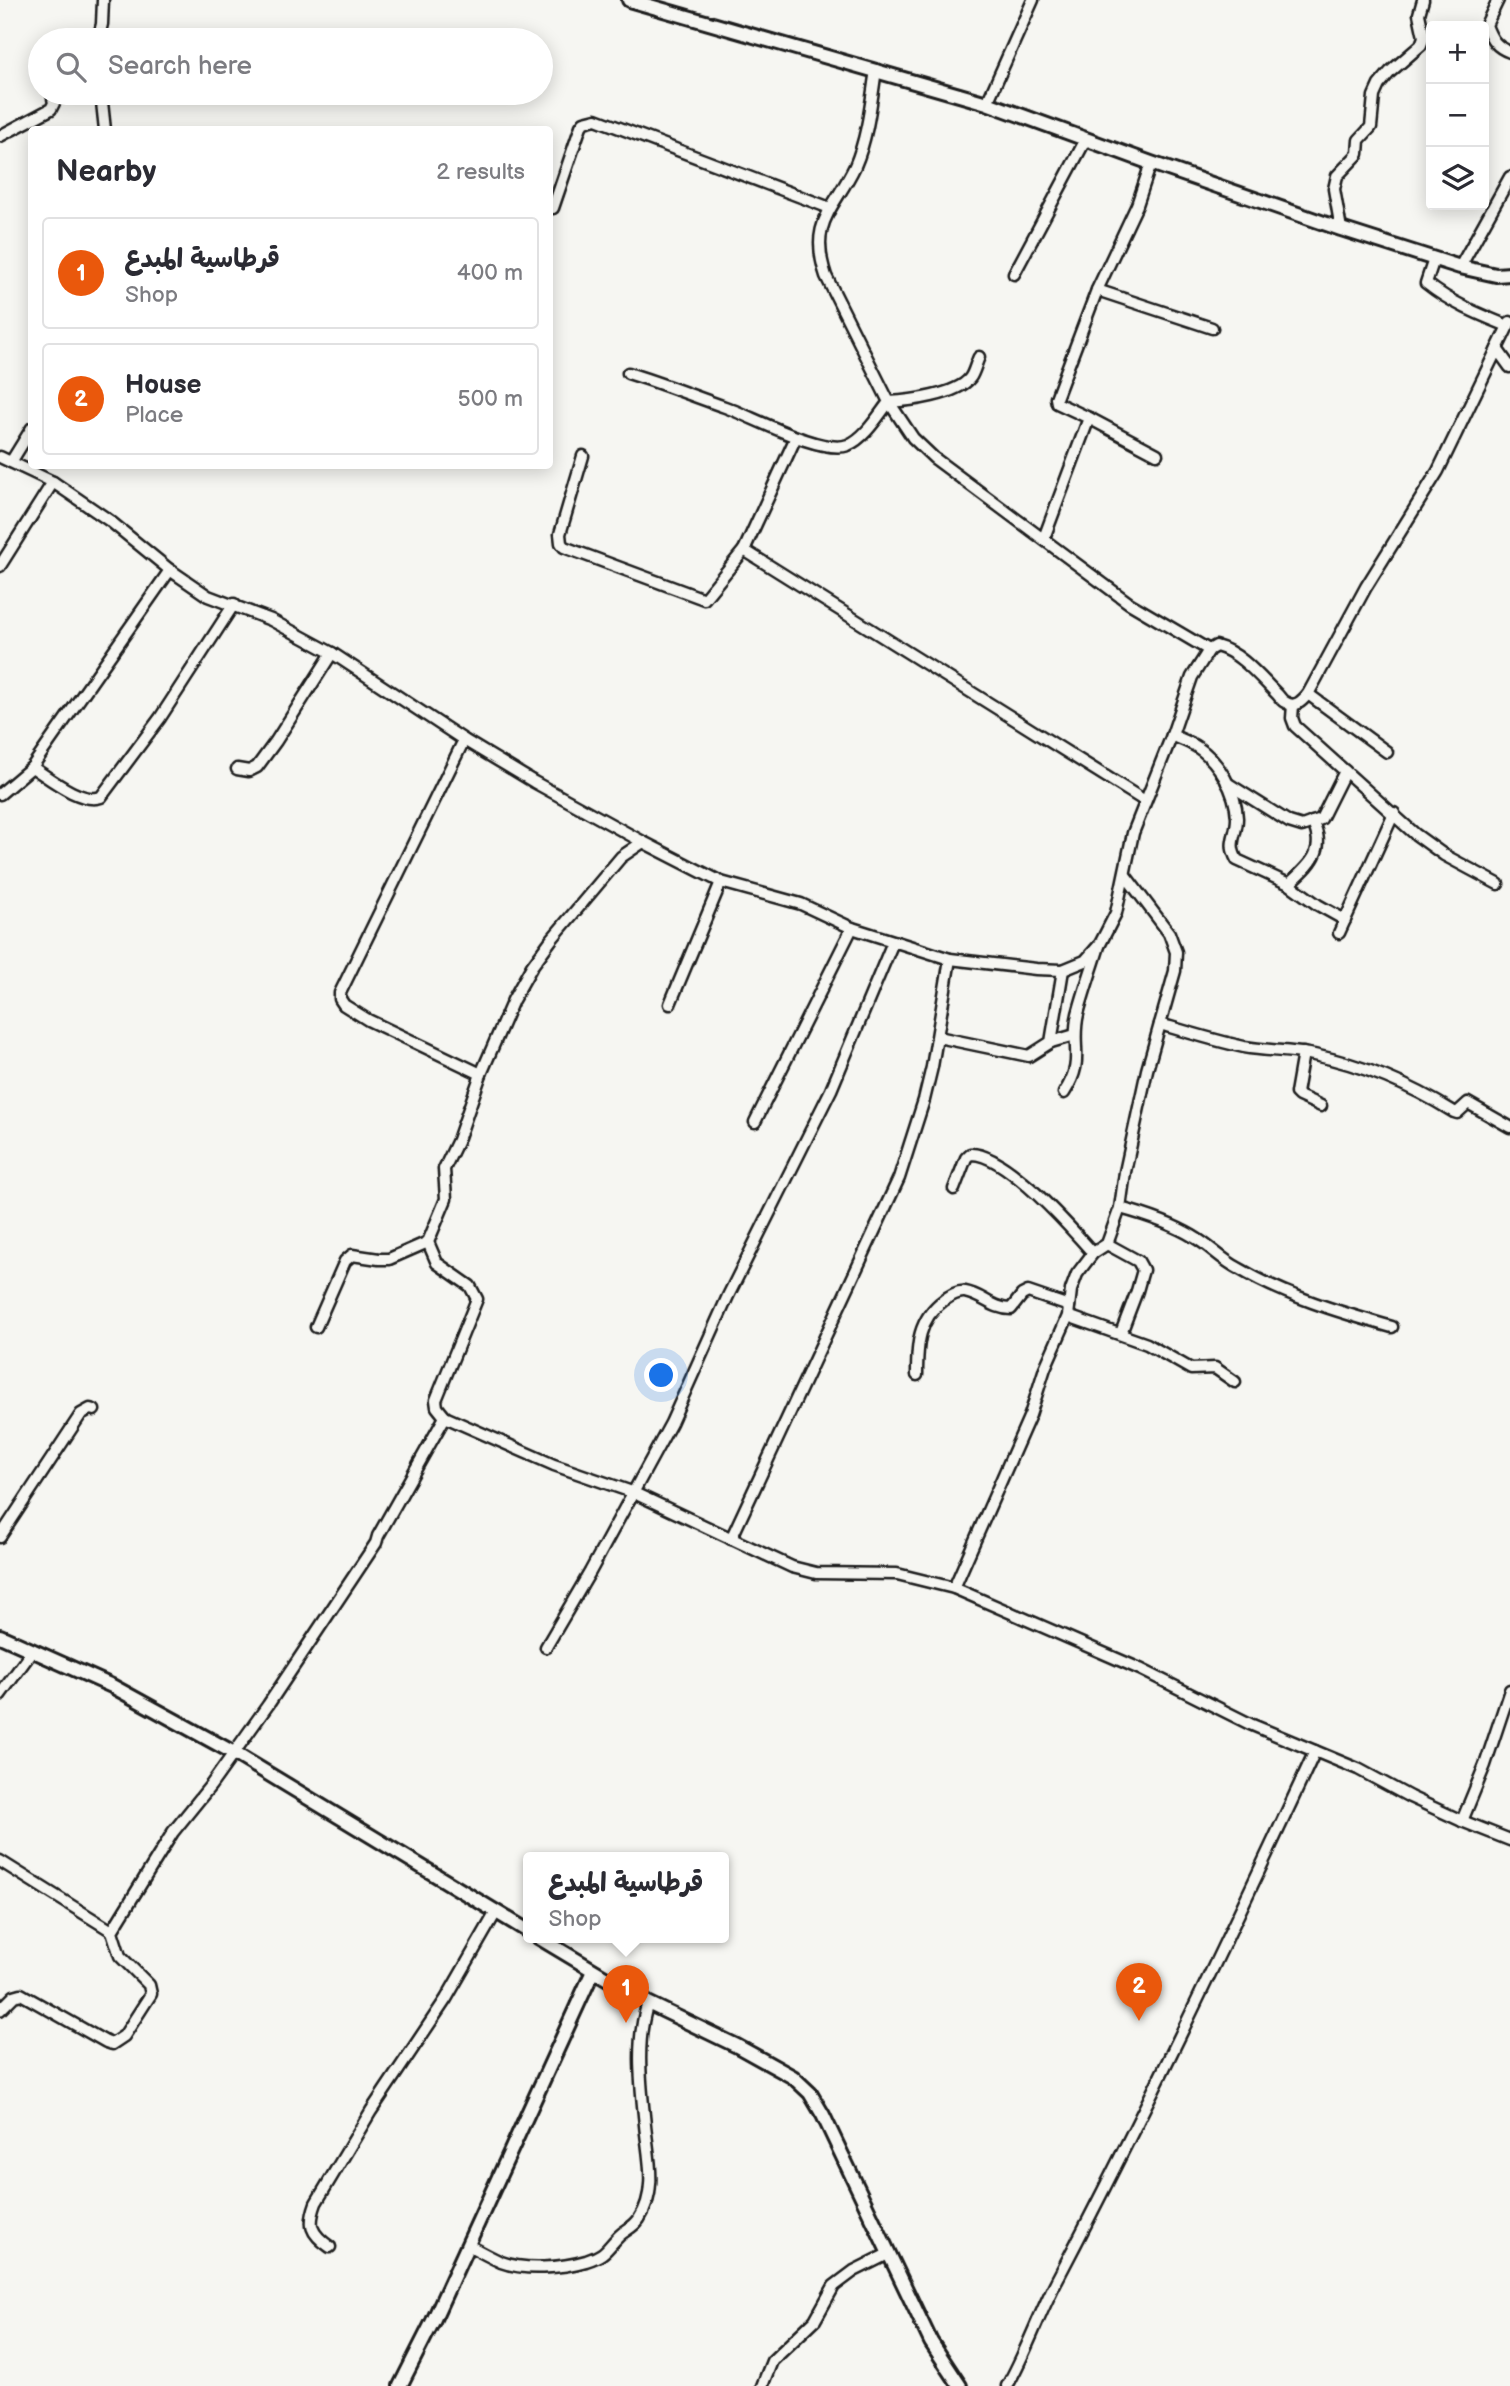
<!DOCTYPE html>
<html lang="en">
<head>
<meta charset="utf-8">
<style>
	:root { --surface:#fff; --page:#f2f2f3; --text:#2b2b33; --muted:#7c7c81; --line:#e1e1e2; --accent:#ea580c }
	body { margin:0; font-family:"Balsamiq Sans","Playpen Sans Arabic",sans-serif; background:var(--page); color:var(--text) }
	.controls { position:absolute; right:21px; top:21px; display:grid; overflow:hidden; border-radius:7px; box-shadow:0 4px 18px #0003 }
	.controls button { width:63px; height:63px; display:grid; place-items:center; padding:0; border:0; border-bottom:2px solid var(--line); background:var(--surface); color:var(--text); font:35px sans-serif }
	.you { position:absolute; left:662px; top:1376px; width:24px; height:24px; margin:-18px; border:5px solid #fff; border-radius:50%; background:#1a73e8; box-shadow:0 0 0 10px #1a73e833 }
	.badge { display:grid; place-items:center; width:46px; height:46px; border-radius:50%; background:var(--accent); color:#fff; font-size:23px; font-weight:700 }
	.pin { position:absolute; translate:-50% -58px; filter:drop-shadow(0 2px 4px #0008) }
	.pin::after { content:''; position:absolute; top:37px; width:24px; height:21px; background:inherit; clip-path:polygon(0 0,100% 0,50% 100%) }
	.popup { position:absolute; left:523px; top:1852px; width:206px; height:91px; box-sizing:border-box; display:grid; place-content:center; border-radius:7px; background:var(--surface); filter:drop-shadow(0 2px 5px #0005); font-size:23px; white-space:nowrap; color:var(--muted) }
	.popup b { font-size:26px; color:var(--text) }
	.popup::after { content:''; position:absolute; left:50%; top:100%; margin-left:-14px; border:14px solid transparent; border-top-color:var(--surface) }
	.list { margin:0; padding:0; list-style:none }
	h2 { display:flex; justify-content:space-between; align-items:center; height:91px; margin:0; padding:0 28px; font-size:30px }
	h2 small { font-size:23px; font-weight:400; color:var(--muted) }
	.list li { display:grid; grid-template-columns:46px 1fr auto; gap:21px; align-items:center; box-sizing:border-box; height:112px; margin:0 14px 14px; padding:0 14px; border:2px solid var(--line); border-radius:7px }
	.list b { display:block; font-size:26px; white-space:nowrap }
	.list p { margin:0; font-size:23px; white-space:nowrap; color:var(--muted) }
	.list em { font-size:23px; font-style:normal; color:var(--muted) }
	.icon { flex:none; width:38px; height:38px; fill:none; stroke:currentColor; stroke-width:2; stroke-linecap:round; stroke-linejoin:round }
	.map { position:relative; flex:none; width:1510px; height:2386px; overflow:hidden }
	.search { position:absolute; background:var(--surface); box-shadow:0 4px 18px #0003; left:28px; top:28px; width:525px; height:77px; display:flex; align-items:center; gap:18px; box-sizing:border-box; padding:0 24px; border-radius:38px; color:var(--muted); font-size:26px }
	.panel { position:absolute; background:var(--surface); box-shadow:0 4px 18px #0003; left:28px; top:126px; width:525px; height:343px; border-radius:7px }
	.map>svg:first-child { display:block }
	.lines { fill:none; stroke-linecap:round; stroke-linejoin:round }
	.minor-casing { stroke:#1c1c1c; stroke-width:15 }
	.tertiary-casing { stroke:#1c1c1c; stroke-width:18 }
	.minor { stroke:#f6f6f2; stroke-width:10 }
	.tertiary { stroke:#f6f6f2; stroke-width:12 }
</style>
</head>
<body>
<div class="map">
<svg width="1510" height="2386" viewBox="0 0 1510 2386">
	<rect width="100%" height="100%" fill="#f6f6f2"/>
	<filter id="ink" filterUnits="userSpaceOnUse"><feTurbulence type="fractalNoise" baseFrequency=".0143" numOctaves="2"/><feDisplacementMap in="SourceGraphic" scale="14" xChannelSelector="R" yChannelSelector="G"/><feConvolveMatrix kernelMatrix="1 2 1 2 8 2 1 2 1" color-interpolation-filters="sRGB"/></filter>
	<g filter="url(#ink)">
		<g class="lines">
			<!-- minor casing -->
			<g class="minor-casing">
				<g id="minor">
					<path d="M1498,0L1486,25C1491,39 1496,47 1510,52"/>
					<polyline points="98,40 102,24 103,0"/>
					<polyline points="101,93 105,130"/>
					<polyline points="987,103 1033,0"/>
					<polyline points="0,136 51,109 54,103 52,93"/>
					<polyline points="553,208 581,126 584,122 596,119 830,208"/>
					<polyline points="1341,229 1334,189 1337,176 1358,154 1359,140 1371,127 1374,96 1379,85 1390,72 1421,45 1424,37 1419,14 1423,0"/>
					<path d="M1434,259L1426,283C1451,303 1478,314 1508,326"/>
					<polyline points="1460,267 1510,177"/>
					<polyline points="1014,274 1086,139"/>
					<polyline points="1097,290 1212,328"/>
					<polyline points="1497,349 1510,367"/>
					<path d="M628,373C661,383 693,396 725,407C753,417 822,455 848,445C865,438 878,416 889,402L826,276C808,222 834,210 855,166C868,136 871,102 876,70"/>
					<polyline points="889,402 913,438 934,458 1129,603 1209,650"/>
					<path d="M889,402C909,401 957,395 970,378C974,373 976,363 979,357"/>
					<polyline points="1089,418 1157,454"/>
					<polyline points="583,456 560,534 561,543 564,547 704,599 744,550 796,437"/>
					<path d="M0,457L53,482L110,521L170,570L208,596L271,620L332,653L464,740L534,782L643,842L721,882L801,904L852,928L950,959L1036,969L1063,970L1085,961L1100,944L1116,913L1133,833L1172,735L1192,677L1209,650L1216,646C1240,652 1260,677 1277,694C1280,697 1282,701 1285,702C1295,709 1302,701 1308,694L1366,587L1438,471L1510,322"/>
					<polyline points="11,462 32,428"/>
					<polyline points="1044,538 1089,418 1057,403 1056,398 1097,290 1137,205 1151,163"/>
					<polyline points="744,550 1145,801"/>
					<polyline points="0,566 53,482"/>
					<polyline points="1308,694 1387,752"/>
					<polyline points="1293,705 1292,718 1295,726 1415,834 1444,855 1498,884"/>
					<path d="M1172,735C1180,739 1190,742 1197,747C1219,761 1236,792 1237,818C1237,836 1227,842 1237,860L1289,884L1318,905L1345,920"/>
					<polyline points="464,740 340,993 340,999 344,1005 368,1020 481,1074"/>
					<path d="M32,767C49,778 81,804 101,797L160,718L234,604"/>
					<polyline points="237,769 249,771 257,767 276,741 332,653"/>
					<polyline points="1227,783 1289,822 1302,826 1321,819 1345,771"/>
					<polyline points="0,794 32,767 170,570"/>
					<path d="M1289,884C1309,866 1328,850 1312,822"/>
					<polyline points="1339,933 1394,813"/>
					<polyline points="670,1004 721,882"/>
					<path d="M1160,1024C1187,1032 1216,1041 1244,1047C1267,1051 1291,1050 1314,1055C1362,1065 1412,1086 1454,1112L1457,1113L1468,1103L1510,1127"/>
					<polyline points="938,1037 1029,1056 1051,1042 1063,970"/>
					<polyline points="1051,1042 1075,1035"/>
					<polyline points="1303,1053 1296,1093 1299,1096 1321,1106"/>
					<path d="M1064,1093C1086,1059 1070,1048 1078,1014C1084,991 1092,969 1099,946"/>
					<polyline points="755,1122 852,928"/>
					<path d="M954,1189L966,1158L970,1154C1004,1152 1071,1228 1093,1253"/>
					<path d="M1120,1208C1146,1215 1171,1223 1194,1237C1210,1246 1222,1260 1238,1268C1285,1296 1339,1312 1392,1327"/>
					<polyline points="1107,1244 1138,1261 1143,1270 1137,1291 1121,1333"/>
					<polyline points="1068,1316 1147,1344 1191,1369 1215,1368 1235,1382"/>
					<polyline points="316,1327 345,1261 352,1255 379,1259 389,1259 428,1242"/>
					<path d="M917,1375C917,1345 918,1319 944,1300C950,1296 957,1291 965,1292C982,1295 993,1309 1011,1309L1022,1295L1028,1292L1069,1306"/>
					<polyline points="445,1417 554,1465 632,1492 792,1567 816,1573 897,1574 954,1588 1140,1669 1250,1724 1358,1769 1410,1797 1462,1821 1510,1840"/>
					<polyline points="0,1537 81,1414 90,1409 94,1410"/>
					<polyline points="731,1539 899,1178 924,1100 932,1067 950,959"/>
					<polyline points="954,1588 1030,1415 1045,1368 1068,1316 1071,1290 1077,1274 1093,1253 1107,1244 1120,1208 1125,1172 1147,1070 1175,971 1176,952 1169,933 1125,875"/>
					<polyline points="546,1647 590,1572 671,1423 728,1296 831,1090 893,942"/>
					<polyline points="0,1695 33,1650"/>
					<polyline points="1462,1821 1485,1765 1510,1690"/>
					<polyline points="0,1861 112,1931"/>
					<polyline points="0,2010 14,1996 21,1994 106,2042 112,2044 124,2036 151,1994 149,1985 120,1956 112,1931 173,1832 211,1785 268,1705 376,1543 378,1536 445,1417 437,1407 436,1400 477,1299 470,1286 437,1263 428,1242 446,1199 444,1169 458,1140 481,1074 513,1000 532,966 551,940 621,857 643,842"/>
					<path d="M468,2245C479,2251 490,2257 501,2262C525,2271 562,2268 586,2261C607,2254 605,2250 619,2236C626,2229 633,2228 639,2219C658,2191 648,2156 645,2125C641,2086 635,2040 648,2003"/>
					<path d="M330,2247C310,2233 308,2225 316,2203L371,2111L446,1999L496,1912"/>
					<polyline points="762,2386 772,2361 815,2320 834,2286 854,2271 888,2254"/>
					<path d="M1007,2386C1027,2351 1040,2311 1059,2276C1150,2103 1233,1928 1315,1751"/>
				</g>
			</g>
			<!-- tertiary casing -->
			<g class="tertiary-casing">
				<g id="tertiary">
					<polyline points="629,0 987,103 1151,163 1341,229 1460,267 1496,275 1510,274"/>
					<polyline points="0,1636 112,1686 234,1753 528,1931"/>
					<polyline points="538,1937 648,2003 737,2046 793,2077 810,2093 823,2115 931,2342 960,2386"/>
					<polyline points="400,2386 433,2321 593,1971"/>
				</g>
			</g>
			<!-- minor -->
			<use href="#minor" class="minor"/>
			<!-- tertiary -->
			<use href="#tertiary" class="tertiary"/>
		</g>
	</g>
</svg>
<div class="controls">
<button>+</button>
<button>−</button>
<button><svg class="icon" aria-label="layers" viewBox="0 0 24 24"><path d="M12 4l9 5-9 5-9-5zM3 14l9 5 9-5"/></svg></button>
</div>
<div class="you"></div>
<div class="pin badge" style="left:626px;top:2023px">1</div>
<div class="popup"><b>قرطاسية المبدع</b>Shop</div>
<div class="pin badge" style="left:1139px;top:2021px">2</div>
<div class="search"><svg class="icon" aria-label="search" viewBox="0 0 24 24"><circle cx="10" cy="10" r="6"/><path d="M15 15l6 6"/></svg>Search here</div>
<section class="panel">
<h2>Nearby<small>2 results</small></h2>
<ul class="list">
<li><span class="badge">1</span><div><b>قرطاسية المبدع</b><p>Shop</p></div><em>400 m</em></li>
<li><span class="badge">2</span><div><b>House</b><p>Place</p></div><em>500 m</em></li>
</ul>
</section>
</div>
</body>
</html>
